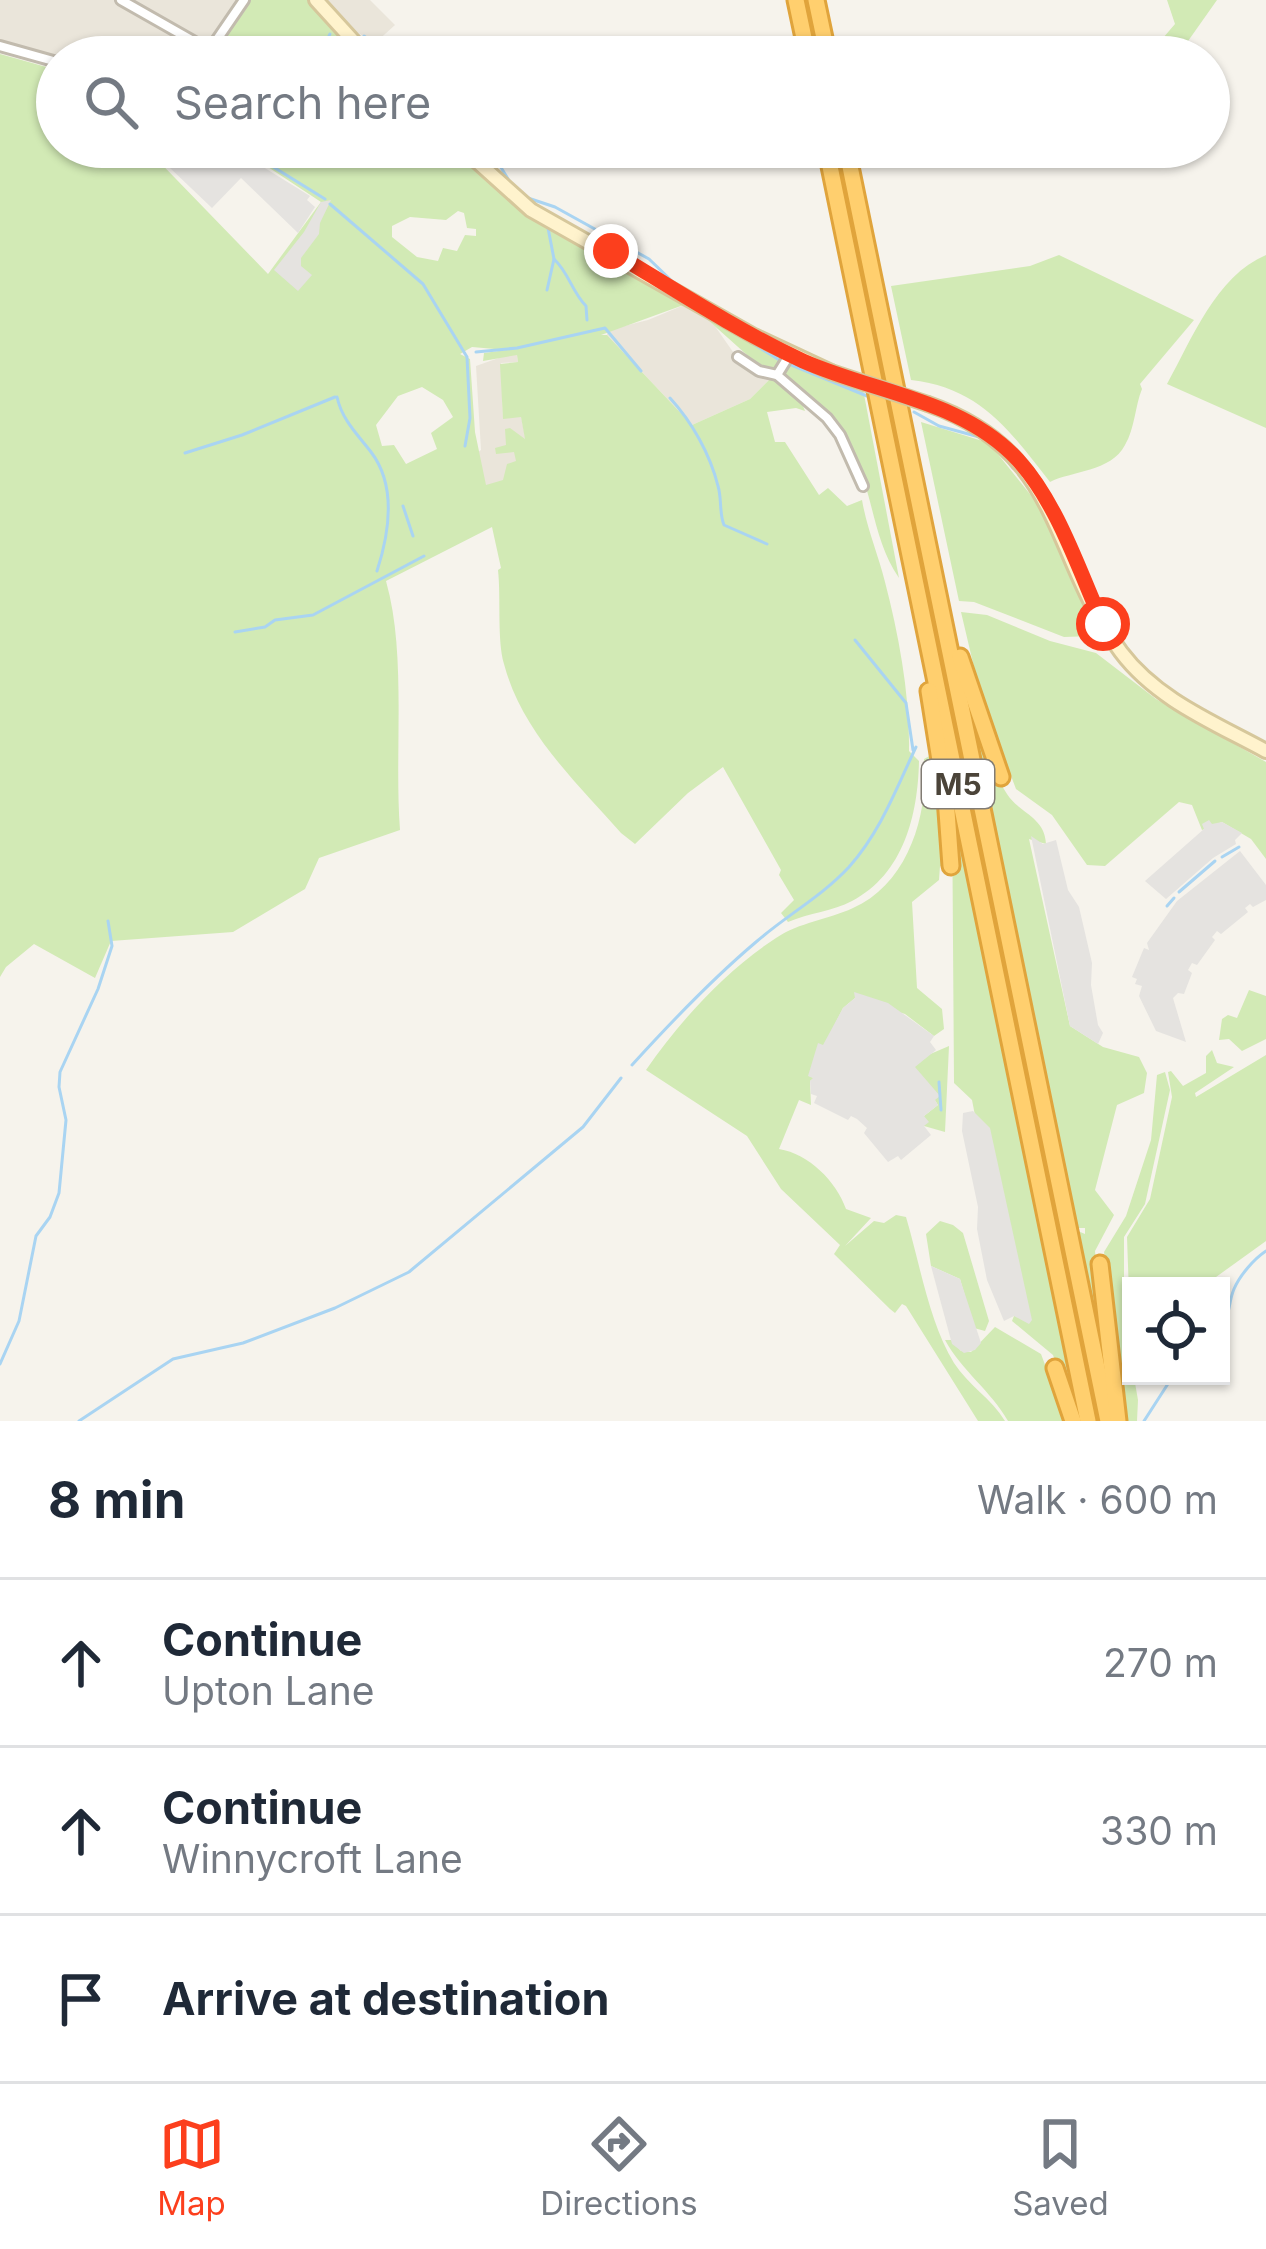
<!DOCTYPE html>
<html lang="en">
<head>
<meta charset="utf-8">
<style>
	:root { --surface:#fff; --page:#f6f6f7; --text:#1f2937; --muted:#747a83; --line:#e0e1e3; --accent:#fc3f1d }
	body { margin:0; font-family:Inter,sans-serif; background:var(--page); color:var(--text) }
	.controls { position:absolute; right:36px; bottom:36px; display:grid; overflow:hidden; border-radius:0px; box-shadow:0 3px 9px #0004 }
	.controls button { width:108px; height:108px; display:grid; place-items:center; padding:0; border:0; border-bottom:3px solid var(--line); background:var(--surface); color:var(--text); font:60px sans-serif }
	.stop { position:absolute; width:36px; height:36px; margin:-27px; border:9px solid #fc3f1d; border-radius:50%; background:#fff }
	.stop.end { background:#fc3f1d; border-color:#fff; box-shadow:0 3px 12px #0008 }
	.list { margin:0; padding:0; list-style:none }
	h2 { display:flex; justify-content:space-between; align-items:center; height:156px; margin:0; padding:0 48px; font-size:51px }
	h2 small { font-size:39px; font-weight:400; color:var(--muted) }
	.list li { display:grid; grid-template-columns:78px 1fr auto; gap:36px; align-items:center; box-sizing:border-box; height:168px; padding:0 48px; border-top:3px solid var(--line) }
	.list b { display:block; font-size:45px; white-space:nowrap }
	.list p { margin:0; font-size:39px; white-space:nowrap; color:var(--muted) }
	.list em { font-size:39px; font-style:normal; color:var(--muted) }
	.icon { flex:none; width:66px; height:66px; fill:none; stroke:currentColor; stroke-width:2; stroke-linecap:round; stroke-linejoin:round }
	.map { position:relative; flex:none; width:1266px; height:1421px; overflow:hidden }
	.search { position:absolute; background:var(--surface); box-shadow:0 3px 9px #0004; left:36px; right:36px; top:36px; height:132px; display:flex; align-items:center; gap:30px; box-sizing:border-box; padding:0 42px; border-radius:66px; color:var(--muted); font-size:45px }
	.sheet { height:660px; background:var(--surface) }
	nav { display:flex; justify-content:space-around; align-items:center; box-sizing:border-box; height:168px; border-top:3px solid var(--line); background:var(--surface); font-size:33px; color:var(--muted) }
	nav a { display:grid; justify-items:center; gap:6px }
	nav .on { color:var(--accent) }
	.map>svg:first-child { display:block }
	.residential { fill:#eae5da }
	.green { fill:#d2eab5; fill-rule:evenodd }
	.parking { fill:#e5e3e0 }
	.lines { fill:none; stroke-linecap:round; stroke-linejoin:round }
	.stream { stroke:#a9d4f2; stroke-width:3 }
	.street-casing { stroke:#c2bbae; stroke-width:14 }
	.secondary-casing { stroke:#d6c79b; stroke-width:18 }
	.highway-casing { stroke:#e0a43c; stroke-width:21 }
	.street { stroke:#fff; stroke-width:8 }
	.secondary { stroke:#fff3cd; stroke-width:12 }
	.highway { stroke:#ffcf6e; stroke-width:15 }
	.secondary-bridge-casing { stroke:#d6c79b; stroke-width:18; stroke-linecap:butt }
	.secondary-bridge { stroke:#fff3cd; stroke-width:12 }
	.route { stroke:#fc3f1d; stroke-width:15 }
	.labels { text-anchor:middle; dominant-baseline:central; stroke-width:9; stroke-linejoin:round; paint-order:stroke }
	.shield { fill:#fff; stroke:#817c74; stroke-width:3 }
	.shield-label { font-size:30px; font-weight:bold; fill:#4b4439 }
</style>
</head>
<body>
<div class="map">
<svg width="1266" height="1421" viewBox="0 0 1266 1421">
	<rect width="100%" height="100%" fill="#f6f3ec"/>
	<!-- residential -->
	<g class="residential">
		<polygon points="0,0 240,0 203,57 57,57 0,46"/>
		<polygon points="322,0 370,0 395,25 375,43 345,25"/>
		<polygon points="689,303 712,322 738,359 771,378 750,399 692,425 607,335 608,330 648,320"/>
		<polygon points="507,355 517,355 518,362 501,363 503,418 521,416 539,508 500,557 478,452 481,450 476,366"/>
	</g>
	<!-- green -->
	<g class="green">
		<polygon points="248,0 310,0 362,57 208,57"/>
		<polygon points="1167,0 1217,0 1181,51 1163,38 1175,24"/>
		<path d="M0,54L57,70V147H145L268,274L321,202L250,155L247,147H459L507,194L782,355L775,374L767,373L689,303L601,335H607L692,425L750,399L771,378C787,385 800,395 805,411L796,408L767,412L775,442H785L819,495L828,488L847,506L862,500C867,529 878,554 885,582C899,636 910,695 909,751L919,761C918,814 904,874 852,901C833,911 809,913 788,922L781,913L794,900L779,875L781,870L723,767L688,793L635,844L621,833C576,782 522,732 504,664C497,640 501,598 498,570L501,568L492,527L386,581C407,655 394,751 400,830L319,858L305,889L233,932L111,941L95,978L34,944L6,967L0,977ZM458,211L464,213L467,228L476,229V236L465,235L457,251L443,248L438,261L417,257L392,237V226L410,217L446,220ZM472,347L506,350L484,353L483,361L517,355L518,362L500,364L503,419L521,417L525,439L510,428L505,429L506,445L495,448L496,454L514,452L516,461L507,464L503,480L486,485L475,432L470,359L460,354ZM422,387L443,400L453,417L431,433L437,449L406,464L394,445L382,446L376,425L398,396Z"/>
		<path d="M1059,255L1194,320L1140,384L1142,389C1135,406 1135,428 1125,445C1111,472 1071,471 1050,482C1010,431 981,388 911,380L891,286L1030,266Z"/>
		<path d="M1266,255V428L1167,384C1192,339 1216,276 1266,255Z"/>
		<path d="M795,362L863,389L899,578C878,547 875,515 864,481C850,435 820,408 785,377L786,369Z"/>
		<polygon points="921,422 989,443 1037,503 1095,631 1093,636 1064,637 974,602 959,601"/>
		<polygon points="961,612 987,615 1050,641 1096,653 1156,699 1266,762 1266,859 1251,839 1222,822 1202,830 1192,805 1179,802 1105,866 1087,865 1052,815 1016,789 981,697"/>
		<path d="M969,706C981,735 990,769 1007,794C1020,814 1045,817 1046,844L1029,839L1070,1026L1103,1047L1139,1057L1147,1073L1144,1093L1117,1105L1095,1190L1114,1215L1095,1251L1105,1353L1078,1231L1085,1234V1228H1078Z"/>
		<path d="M933,754L945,866H940L939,880L912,902L917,988L942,1009L944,1029L934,1036L905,1014L855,998L843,1008L809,1076L814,1078L810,1081L811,1105L799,1100L779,1149C809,1154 836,1181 846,1209L871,1218L845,1246L874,1221L884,1223L896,1215L906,1217C920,1264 929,1322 954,1363C968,1385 991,1398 1005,1421H978L906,1306L902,1304L895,1313L890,1309L834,1254L840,1245L781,1189L747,1136L646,1070C680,1021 725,971 776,938C800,922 827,920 853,908C908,884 929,814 924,759Z"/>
		<polygon points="952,797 1080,1421 1075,1421 1053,1355 1012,1321 1014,1316 972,1100 954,1083"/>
		<polygon points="1249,990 1266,996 1266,1039 1242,1051 1229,1039 1219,1040 1222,1019 1228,1015 1237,1018"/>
		<polygon points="949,1046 945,1132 924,1126 924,1116 938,1105 914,1067 928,1055"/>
		<polygon points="1212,1050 1217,1063 1234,1067 1195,1093 1196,1097 1266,1055 1266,1241 1216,1277 1216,1286 1131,1286 1131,1351 1127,1237 1150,1199 1172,1097 1168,1072 1171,1071 1183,1086 1206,1073 1206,1056"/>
		<polygon points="1165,1072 1170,1090 1145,1204 1124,1237 1124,1320 1138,1400 1137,1421 1125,1421 1104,1252 1126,1216 1151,1140 1157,1075"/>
		<polygon points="940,1221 953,1225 963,1233 989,1321 985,1331 974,1328 960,1279 931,1266 926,1234"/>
		<path d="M995,1327L1041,1354L1066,1421H1008C991,1391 962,1371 945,1340H951L961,1351L971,1352Z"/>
	</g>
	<!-- parking -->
	<g class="parking">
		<polygon points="231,147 310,196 307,200 315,207 298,233 241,178 212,208 149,148"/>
		<polygon points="331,200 320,223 319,234 301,258 301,266 312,275 298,291 274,270 304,232 321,202"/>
		<polygon points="1209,820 1212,824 1222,822 1242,833 1235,840 1236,844 1213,858 1166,899 1145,881 1204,829 1202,824"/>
		<polygon points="1031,836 1043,844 1056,840 1068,890 1079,907 1092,963 1091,985 1098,1025 1103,1033 1098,1044 1070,1026"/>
		<polygon points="1240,851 1266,885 1266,900 1253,907 1250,904 1245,908 1248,912 1221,934 1217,931 1212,937 1215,940 1197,965 1192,963 1188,970 1192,973 1184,994 1178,993 1173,998 1186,1042 1156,1031 1139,996 1142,986 1135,984 1137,979 1132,977 1144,948 1149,950 1147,943 1177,901"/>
		<polygon points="854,992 888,1003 934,1036 930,1042 936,1050 915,1067 940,1096 935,1100 938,1105 924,1116 929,1122 924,1126 931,1135 901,1160 898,1156 888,1162 864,1133 867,1128 857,1119 851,1116 848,1120 814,1103 817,1096 811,1094 810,1081 813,1078 808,1076 818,1043 823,1045 843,1008 855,998"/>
		<polygon points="973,1111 990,1128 1032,1320 1029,1324 1014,1316 1004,1321 987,1280 977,1229 978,1207 962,1131 963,1113"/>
		<polygon points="931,1266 960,1279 981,1343 975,1350 964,1353 952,1344"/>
	</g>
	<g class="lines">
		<!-- stream -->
		<g class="stream">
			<polyline points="364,36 388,57"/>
			<polyline points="310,55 324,46 330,34"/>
			<polyline points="241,147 325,199"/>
			<polyline points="472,147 497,161 510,182"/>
			<polyline points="525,197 555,207 649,259 676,285"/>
			<polyline points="330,204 423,284 467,357 470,418 465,446"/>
			<path d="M554,259C569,273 572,292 586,306L587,320"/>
			<polyline points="547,290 554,259 548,228"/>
			<polyline points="706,315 781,361"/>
			<polyline points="476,352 517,348 605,328 641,371"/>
			<polyline points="789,364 867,396"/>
			<path d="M337,397C342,420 358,435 371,452C397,486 389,534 377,571"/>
			<path d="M670,398C692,422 710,454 718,486C722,499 719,513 724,525L767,544"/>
			<polyline points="914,412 939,426 983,438"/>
			<polyline points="185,453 242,435 335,397"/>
			<polyline points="1003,455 1013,468"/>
			<polyline points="403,506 413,536"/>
			<polyline points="235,632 265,627 275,620 313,615 424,556"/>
			<polyline points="855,640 906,703 913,750"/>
			<polyline points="1222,857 1239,847"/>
			<polyline points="1179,892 1215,861"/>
			<polyline points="1167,906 1174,898"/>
			<path d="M632,1065C672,1021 711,980 756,942C787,915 821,897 849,867C881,831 896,789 916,747"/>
			<polyline points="939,1082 941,1110"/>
			<path d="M1221,1326C1231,1314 1228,1303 1234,1289C1240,1275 1254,1259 1266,1251"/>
			<polyline points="0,1364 19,1321 36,1236 50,1217 59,1193 66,1120 59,1087 60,1072 98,989 112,946 108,921"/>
			<polyline points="79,1421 173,1359 243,1343 335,1308 409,1272 583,1127 621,1078"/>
			<polyline points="1144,1421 1173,1376"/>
		</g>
		<!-- street casing -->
		<g class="street-casing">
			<g id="street">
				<polyline points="121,0 209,50"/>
				<polyline points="0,46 57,62"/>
				<polyline points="205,57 244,0"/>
				<polyline points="738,357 759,371 777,375 827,418 840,435 863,486"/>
				<polyline points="777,375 790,354"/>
			</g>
		</g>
		<!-- secondary casing -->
		<g class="secondary-casing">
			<g id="secondary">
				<polyline points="316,0 368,57"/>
				<polyline points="461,147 531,210 754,336 831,372"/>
				<path d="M928,404C1064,451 1049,554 1121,652C1157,700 1215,723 1266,751"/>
			</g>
		</g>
		<!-- highway casing -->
		<g class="highway-casing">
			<g id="highway">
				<polyline points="796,0 808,57"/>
				<polyline points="816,0 828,57"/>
				<polyline points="826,147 1088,1421"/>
				<polyline points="846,147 1108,1421"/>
				<polyline points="960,657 1001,777"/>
				<polyline points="929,691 946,798 951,866"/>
				<polyline points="1100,1264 1118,1421"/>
				<polyline points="1055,1368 1073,1421"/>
			</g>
		</g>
		<!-- street -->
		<use href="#street" class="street"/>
		<!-- secondary -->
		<use href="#secondary" class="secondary"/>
		<!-- highway -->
		<use href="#highway" class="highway"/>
		<!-- secondary-bridge casing -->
		<g class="secondary-bridge-casing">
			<polyline id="secondary-bridge" points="831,372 928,404"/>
		</g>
		<!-- secondary-bridge -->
		<use href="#secondary-bridge" class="secondary-bridge"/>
	</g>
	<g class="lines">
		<!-- route -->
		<path class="route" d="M611,251C674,289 736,330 803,361C875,393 963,400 1018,460C1058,504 1079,571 1103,624"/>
	</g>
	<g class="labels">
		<!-- shield labels -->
		<rect class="shield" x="922" y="760" width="72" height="48" rx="9"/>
		<g class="shield-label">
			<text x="958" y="784">M5</text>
		</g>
	</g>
</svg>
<div class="controls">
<button><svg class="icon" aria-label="locate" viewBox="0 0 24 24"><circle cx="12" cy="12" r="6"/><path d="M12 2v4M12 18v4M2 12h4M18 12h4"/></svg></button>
</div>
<div class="stop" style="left:1103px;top:624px"></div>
<div class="stop end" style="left:611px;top:251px"></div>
<div class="search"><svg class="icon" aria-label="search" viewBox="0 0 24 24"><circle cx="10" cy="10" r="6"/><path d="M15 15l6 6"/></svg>Search here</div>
</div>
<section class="sheet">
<h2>8 min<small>Walk · 600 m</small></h2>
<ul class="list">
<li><svg class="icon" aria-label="ahead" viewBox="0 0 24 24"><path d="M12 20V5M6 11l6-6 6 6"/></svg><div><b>Continue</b><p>Upton Lane</p></div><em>270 m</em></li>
<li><svg class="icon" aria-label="ahead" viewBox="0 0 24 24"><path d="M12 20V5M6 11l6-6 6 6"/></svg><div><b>Continue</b><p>Winnycroft Lane</p></div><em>330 m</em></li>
<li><svg class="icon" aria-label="arrive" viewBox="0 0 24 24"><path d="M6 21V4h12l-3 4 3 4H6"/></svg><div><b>Arrive at destination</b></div></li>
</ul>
</section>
<nav>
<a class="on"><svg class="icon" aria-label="map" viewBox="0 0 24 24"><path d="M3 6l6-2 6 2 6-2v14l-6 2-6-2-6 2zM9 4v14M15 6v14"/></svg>Map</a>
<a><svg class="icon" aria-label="directions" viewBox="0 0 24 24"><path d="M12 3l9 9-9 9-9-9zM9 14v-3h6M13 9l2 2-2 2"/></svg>Directions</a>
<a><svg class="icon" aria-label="saved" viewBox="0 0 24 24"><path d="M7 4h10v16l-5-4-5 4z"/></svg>Saved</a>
</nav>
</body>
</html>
